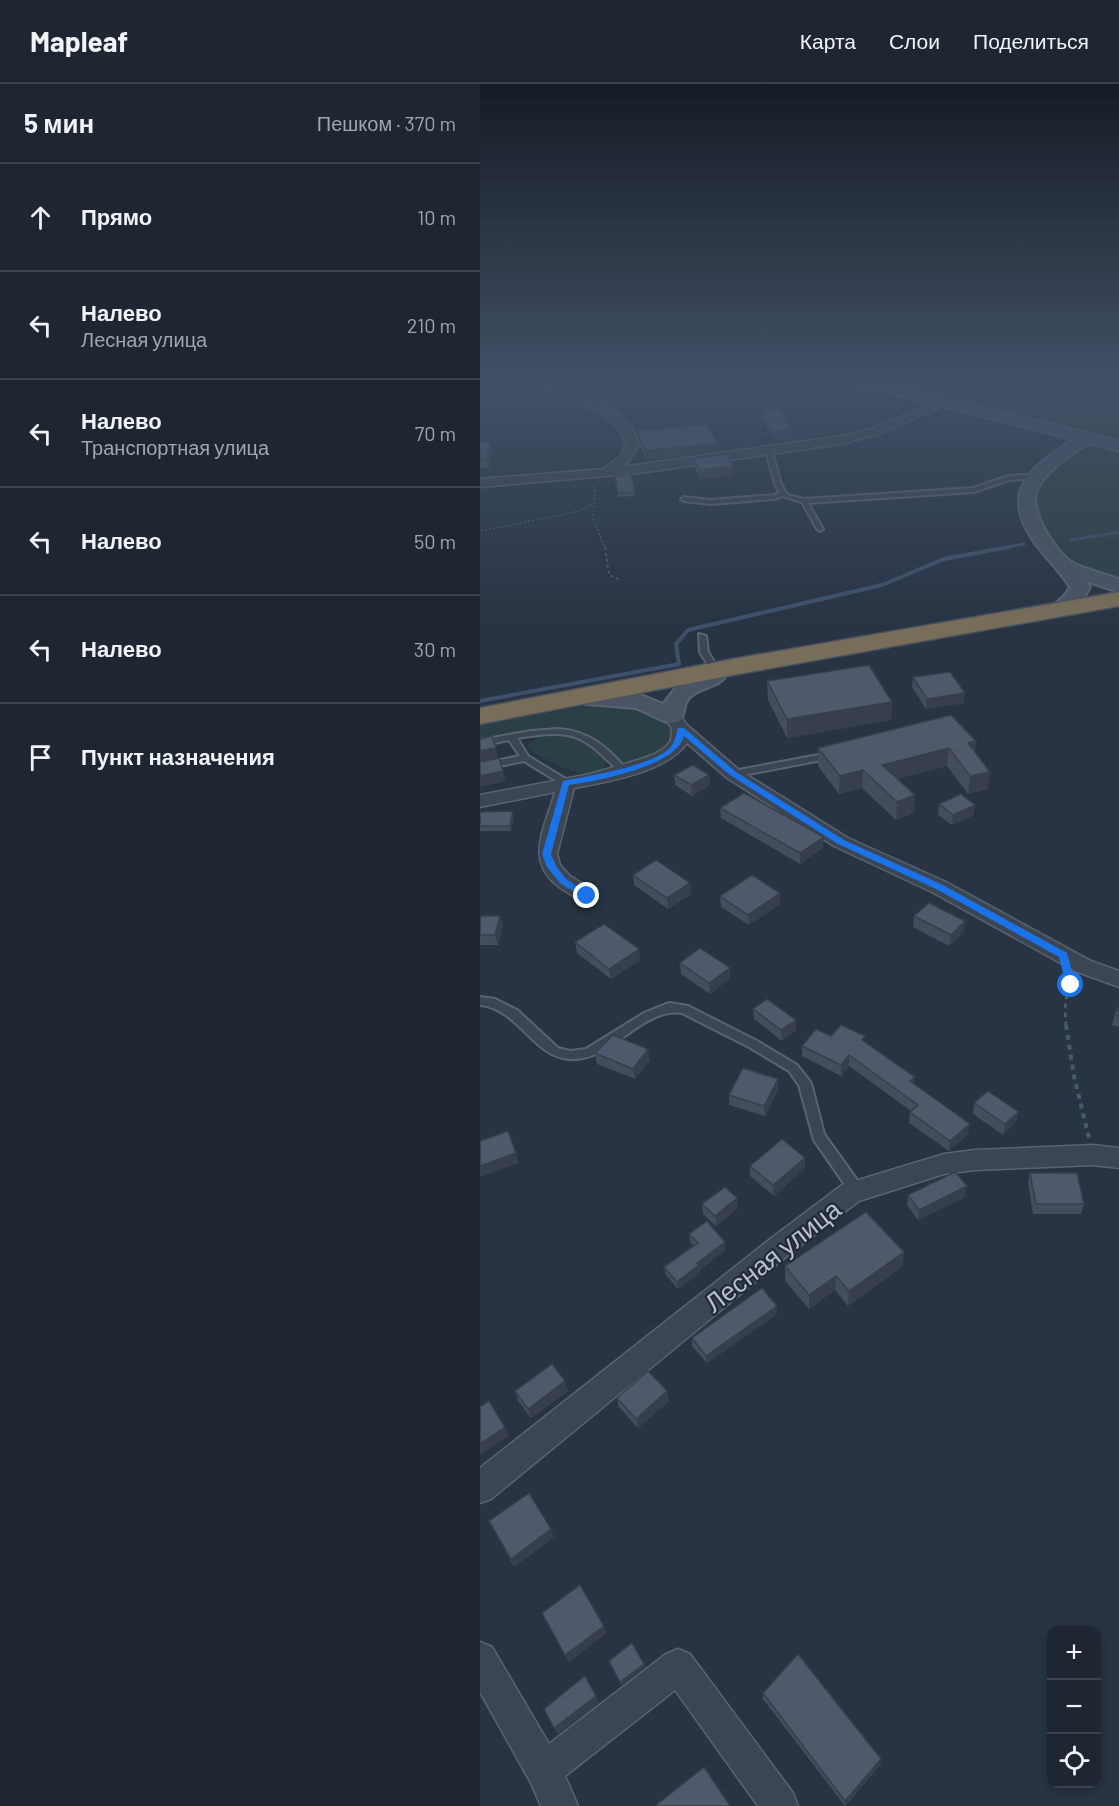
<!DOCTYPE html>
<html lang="ru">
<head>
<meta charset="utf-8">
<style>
	:root { --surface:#1e2632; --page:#262e3a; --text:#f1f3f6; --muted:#a1a5ac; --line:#3c434d }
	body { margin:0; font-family:Barlow,sans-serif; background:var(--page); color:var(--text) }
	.controls { position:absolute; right:18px; bottom:18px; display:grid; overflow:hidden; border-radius:12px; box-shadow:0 3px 9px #0003 }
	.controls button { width:54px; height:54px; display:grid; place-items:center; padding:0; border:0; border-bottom:2px solid var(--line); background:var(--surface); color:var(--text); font:30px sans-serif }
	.stop { position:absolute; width:18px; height:18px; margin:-14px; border:4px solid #1a73e8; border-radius:50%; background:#fff }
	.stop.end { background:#1a73e8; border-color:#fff; box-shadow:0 2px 6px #0008 }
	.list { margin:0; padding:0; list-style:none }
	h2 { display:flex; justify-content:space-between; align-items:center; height:78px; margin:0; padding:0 24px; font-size:26px }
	h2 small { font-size:20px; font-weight:400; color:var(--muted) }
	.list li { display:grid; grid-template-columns:39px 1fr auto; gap:18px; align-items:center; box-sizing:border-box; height:108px; padding:0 24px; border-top:2px solid var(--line) }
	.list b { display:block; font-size:22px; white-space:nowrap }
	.list p { margin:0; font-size:20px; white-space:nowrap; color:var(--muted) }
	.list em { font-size:20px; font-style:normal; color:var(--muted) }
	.icon { flex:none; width:33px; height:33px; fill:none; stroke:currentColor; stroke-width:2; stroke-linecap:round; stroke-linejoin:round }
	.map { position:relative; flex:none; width:639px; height:1722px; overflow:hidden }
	header { display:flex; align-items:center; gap:36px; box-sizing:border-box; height:84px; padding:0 30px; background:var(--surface); border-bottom:2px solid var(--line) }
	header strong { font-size:28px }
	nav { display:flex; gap:33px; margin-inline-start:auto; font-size:21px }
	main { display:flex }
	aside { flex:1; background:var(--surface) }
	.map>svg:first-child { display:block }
	.green { fill:#2a4044 }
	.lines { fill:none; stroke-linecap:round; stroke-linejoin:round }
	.stream-far1 { stroke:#3e506b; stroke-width:3 }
	.stream { stroke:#3e506b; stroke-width:4 }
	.lane-casing { stroke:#5a6370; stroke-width:4 }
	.street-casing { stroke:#5a6370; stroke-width:3 }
	.secondary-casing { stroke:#5a6370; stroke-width:4 }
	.highway-casing { stroke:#47505d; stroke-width:3 }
	.path-far3 { stroke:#485d60; stroke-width:1.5; stroke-dasharray:2 2; stroke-linecap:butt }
	.path-far2 { stroke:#485d60; stroke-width:2; stroke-dasharray:3 3; stroke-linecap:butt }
	.path-far1 { stroke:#485d60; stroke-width:3; stroke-dasharray:4.5 4.5; stroke-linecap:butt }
	.path { stroke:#485d60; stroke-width:4; stroke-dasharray:5 5; stroke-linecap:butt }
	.lane { fill:#3c4552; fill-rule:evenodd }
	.street { fill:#3c4552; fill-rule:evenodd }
	.secondary { fill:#4a5465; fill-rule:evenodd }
	.highway { fill:#786d59; fill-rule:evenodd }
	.wall { fill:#434d5d }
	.shaded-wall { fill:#373f4c }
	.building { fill:#4e5a6c; stroke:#373f4c; stroke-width:1.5 }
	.route { fill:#1a73e8 }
	.labels { text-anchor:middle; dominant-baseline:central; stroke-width:4.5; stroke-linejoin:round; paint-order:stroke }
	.near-street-label { font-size:26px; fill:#b9c0cc; stroke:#212a38 }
</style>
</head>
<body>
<header>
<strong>Mapleaf</strong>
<nav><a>Карта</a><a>Слои</a><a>Поделиться</a></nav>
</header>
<main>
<aside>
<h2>5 мин<small>Пешком · 370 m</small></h2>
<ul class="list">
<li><svg class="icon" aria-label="ahead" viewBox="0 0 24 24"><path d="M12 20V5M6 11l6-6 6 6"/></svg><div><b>Прямо</b></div><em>10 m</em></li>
<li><svg class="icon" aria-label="left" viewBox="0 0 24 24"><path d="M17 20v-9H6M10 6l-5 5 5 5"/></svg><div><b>Налево</b><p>Лесная улица</p></div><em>210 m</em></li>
<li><svg class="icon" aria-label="left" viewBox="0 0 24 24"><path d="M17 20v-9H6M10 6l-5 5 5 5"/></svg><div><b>Налево</b><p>Транспортная улица</p></div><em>70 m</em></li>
<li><svg class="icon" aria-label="left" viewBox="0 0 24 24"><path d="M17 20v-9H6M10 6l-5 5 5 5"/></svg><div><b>Налево</b></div><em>50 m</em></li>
<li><svg class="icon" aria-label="left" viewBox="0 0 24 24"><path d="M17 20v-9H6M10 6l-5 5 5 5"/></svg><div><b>Налево</b></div><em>30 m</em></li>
<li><svg class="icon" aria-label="arrive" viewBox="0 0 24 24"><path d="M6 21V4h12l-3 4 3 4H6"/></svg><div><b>Пункт назначения</b></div></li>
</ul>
</aside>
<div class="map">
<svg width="639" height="1722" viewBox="0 0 639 1722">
	<rect width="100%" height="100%" fill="#283343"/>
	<!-- green -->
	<g class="green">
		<polygon points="481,300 639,300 639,359 452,312"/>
		<path d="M621,364L639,365V496C630,494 621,491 613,488C575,470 534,424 571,387C585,372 601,366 621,364Z"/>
		<path d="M132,620C158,623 178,624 194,645C193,656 187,666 177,671C128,695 133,654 96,647C65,641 31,650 0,655V640L110,621Z"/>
		<path d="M85,651C103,655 113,666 127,678C118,706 66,676 51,667L48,661L60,652Z"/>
	</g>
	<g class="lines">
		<!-- stream-far1 -->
		<g class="stream-far1">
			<polyline points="591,456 639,448"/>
			<polyline points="521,464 544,460"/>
		</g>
		<!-- stream -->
		<polyline class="stream" points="0,617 199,580 196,560 208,546 402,501 464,475 529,463"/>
		<!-- lane casing -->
		<g class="lane-casing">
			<g id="lane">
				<polygon points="289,366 292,368 301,400 307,411 324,415 493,404 528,392 559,390 562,392 559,394 529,396 494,408 328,419 343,445 340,447 337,445 322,418 302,412 295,415 231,420 204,417 201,415 204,413 231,416 294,411 300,409 295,400 286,368"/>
				<polygon points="219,550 226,552 228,568 240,587 239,589 233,589 220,568"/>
				<path d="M78,645C110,647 128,664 148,687L147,689H141C100,649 95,645 37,654L48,672L89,697L91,699L89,701H83L44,677L0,686V680L40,672L29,656L0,662V656L51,647Z"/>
				<polygon points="349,669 352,670 352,674 253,693 249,690 253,687"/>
				<path d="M0,913L15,915L37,926L78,964L90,967L106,965L164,929L186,920L190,919L208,922L277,957L317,981L331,999L344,1050L382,1103L383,1107L382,1111L377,1112L372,1111L334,1056L319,1001L309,987L269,963L202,929C161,923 131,979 89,975C52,972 39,925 0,921Z"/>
			</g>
		</g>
		<!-- street casing -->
		<g class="street-casing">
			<g id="street">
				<path d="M70,300C91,298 143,328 154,348C156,352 157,357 158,362L149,377L141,383L361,352L391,345L461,316L465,315L471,318L399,350L361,360L160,389L0,403V395L123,385L140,373L146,362C138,325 93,323 70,300Z"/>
				<path d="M194,630L200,631L207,641L259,686L368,754L466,798L611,877L639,887V903L595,887L452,808L354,762L247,694L207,659C187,688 127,698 94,704L77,770L80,781L90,792L114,807L117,812L114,817C102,820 95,813 85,807C42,780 64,747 75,708L0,723V711L110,690L158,676L175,670L187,662L191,656L192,645L186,635Z"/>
				<polygon points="613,1061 639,1064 639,1084 613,1081 495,1086 464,1090 379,1117 307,1172 11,1415 0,1419 0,1384 289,1156 362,1101 464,1070 495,1066"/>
				<polygon points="0,1558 12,1563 69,1660 186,1570 198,1565 210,1570 313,1709 318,1722 278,1722 195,1606 85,1692 98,1722 61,1722 51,1699 0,1608"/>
			</g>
		</g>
		<!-- secondary casing -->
		<g class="secondary-casing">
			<g id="secondary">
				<path d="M383,300H406L639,357V367L609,359C591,371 567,385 557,406C548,426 577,471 595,480C609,486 625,490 639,495V508L606,497L610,503C602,518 590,535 571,530L568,526L585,511L590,503C580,487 566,474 555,459C518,407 550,385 593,355L385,303Z"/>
				<path d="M235,585L243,587L246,592C238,604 219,603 209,614C203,621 205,630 200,637L192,639L184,637L156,624L107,620L99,618L96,613L99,608L107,606L161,611L183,620L198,601Z"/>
			</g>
		</g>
		<!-- highway casing -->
		<g class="highway-casing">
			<polygon id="highway" points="639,508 639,522 253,591 0,640 0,624 253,575"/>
		</g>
		<!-- path-far3 -->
		<g class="path-far3">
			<polyline points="115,402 113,434 125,464"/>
			<polyline points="1,447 100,427 113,420"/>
		</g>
		<!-- path-far2 -->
		<polyline class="path-far2" points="125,463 129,491 141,496"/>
		<!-- path-far1 -->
		<polyline class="path-far1" points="586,942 585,925 589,893"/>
		<!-- path -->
		<polyline class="path" points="586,941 594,992 609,1054"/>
		<!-- lane -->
		<use href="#lane" class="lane"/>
		<!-- street -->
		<use href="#street" class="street"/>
		<!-- secondary -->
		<use href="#secondary" class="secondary"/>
		<!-- highway -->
		<use href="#highway" class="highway"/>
	</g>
	<!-- wall -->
	<g class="wall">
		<polygon points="498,300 576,300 527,303 525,300 500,301"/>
		<polygon points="282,325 312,345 312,354 294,355 282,333"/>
		<polygon points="158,347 239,367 167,376 160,363"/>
		<polygon points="0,358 10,358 12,366 9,384 0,384"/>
		<polygon points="213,375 254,391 220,395 214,383"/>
		<polygon points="135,392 155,408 155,412 138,413"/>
		<polygon points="433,593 484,619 446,625 432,603"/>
		<polygon points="287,597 412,618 411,636 307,654 288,616"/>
		<polygon points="496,657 494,668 508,705 488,710 467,682 417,695 434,729 416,736 382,704 359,710 338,682 338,664"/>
		<polygon points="194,691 229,691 230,701 212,712 195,701"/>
		<polygon points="459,720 494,731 472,741 458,731"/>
		<polygon points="240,724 343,764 320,780 241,734"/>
		<polygon points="0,728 34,733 31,747 0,747"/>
		<polygon points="153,791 210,799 211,810 188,825 154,801"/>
		<polygon points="240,812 300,820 269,841 241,823"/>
		<polygon points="20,832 23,842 18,861 0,861 0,837"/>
		<polygon points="434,832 484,848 469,862 433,843"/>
		<polygon points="95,858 160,876 131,895 97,869"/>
		<polygon points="200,879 250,894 230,910 201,890"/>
		<polygon points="639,923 639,943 632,941 635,930"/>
		<polygon points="273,925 316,946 302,957 274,935"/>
		<polygon points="351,952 385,958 434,1000 488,1050 469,1067 429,1039 430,1028 431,1027 369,982 361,992 322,972 322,962"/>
		<polygon points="115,969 170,976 155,995 117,980"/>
		<polygon points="298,1006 285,1032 249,1021 249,1011"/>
		<polygon points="494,1019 536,1038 523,1051 493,1030"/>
		<polygon points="270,1082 325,1084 294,1112 270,1092"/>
		<polygon points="550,1089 604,1120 601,1130 553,1130 548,1099"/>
		<polygon points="428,1111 485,1113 438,1136 427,1121"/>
		<polygon points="222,1120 258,1124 236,1142 223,1130"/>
		<polygon points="209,1150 245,1166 220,1186 220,1189 198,1205 186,1191 184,1183 214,1162 210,1158"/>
		<polygon points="424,1168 422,1183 368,1222 355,1206 329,1225 305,1197 305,1182"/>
		<polygon points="297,1230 227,1279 212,1262 212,1254"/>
		<polygon points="85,1297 88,1307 51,1334 38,1317 35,1307"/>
		<polygon points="137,1314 189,1317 158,1344 139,1323"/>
		<polygon points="9,1437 74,1453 34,1483"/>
		<polygon points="62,1529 124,1542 126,1549 89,1578"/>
		<polygon points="283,1609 401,1675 400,1681 365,1722 283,1615"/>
	</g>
	<!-- shaded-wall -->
	<g class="shaded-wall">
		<polygon points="312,345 312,354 294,355 294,347"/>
		<polygon points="10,358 12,366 9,384 7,375"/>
		<polygon points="238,359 239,367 167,376 166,367"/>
		<polygon points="253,382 254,391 220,395 219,386"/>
		<polygon points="485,609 484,619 446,625 447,615"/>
		<polygon points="412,618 411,636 307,654 307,635"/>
		<polygon points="496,657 494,675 488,659"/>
		<polygon points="16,664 18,674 0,678 0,667"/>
		<polygon points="469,664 467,682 401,699 402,681"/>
		<polygon points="383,686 382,704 359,710 360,692"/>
		<polygon points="23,687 26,697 0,703 0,692"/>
		<polygon points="510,688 508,705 488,710 490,692"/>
		<polygon points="229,691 230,701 212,712 211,701"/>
		<polygon points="435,711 434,729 416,736 417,718"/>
		<polygon points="495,721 494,731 472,741 473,731"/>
		<polygon points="33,727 34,733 31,747 30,742"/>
		<polygon points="344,753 343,764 320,780 320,769"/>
		<polygon points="210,799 211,810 188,825 187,814"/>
		<polygon points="300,809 300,820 269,841 268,831"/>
		<polygon points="20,832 23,842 18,861 15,851"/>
		<polygon points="485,837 484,848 469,862 471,851"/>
		<polygon points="159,865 160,876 131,895 129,885"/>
		<polygon points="250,884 250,894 230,910 229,899"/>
		<polygon points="316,936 316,946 302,957 301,946"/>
		<polygon points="168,965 170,976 155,995 153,985"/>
		<polygon points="369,971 369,982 361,992 361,981"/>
		<polygon points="435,993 433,1004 430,997"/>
		<polygon points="298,995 298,1006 285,1032 284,1022"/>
		<polygon points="539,1028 536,1038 523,1051 525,1040"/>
		<polygon points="490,1040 488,1050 469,1067 470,1057"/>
		<polygon points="36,1069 39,1079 0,1093 0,1082"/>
		<polygon points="325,1074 325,1084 294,1112 293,1101"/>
		<polygon points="487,1102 485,1113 438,1136 439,1126"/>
		<polygon points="257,1114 258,1124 236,1142 235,1132"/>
		<polygon points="245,1158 245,1166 220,1186 220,1189 198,1205 197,1198 217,1179"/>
		<polygon points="424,1168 422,1183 368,1222 369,1207"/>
		<polygon points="356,1192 355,1206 329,1225 329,1211"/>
		<polygon points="297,1222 297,1230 227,1279 226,1272"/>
		<polygon points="85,1297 88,1307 51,1334 48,1325"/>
		<polygon points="187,1307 189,1317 158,1344 156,1335"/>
		<polygon points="25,1343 29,1352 0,1371 0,1360"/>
		<polygon points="71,1445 74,1453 34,1483 31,1475"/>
		<polygon points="124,1542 126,1549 89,1578 85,1571"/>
		<polygon points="164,1580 165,1583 141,1602 140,1598"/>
		<polygon points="116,1612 119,1619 78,1650 74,1644"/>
		<polygon points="401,1675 400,1681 364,1722 365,1717"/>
	</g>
	<!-- building -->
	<g class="building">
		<polygon points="299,323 312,345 294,347 282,325"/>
		<polygon points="227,340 238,359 166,367 159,354 158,347"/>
		<polygon points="0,358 10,358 7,375 0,375"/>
		<polygon points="246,370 253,382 219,386 213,375"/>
		<polygon points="151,391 155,408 138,409 135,392"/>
		<polygon points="389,581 412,618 307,635 287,597"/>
		<polygon points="470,588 485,609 447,615 433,593"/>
		<polygon points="471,631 496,657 488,659 510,688 490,692 469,664 402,681 435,711 417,718 383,686 360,692 338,664"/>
		<polygon points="12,652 16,664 0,667 0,655"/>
		<polygon points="19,674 23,687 0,692 0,678"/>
		<polygon points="213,681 229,691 211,701 194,691"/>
		<polygon points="264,709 344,753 320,769 240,724"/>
		<polygon points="481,710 495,721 473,731 459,720"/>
		<polygon points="33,727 30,742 0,742 0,728"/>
		<polygon points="176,776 210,799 187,814 153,791"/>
		<polygon points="272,791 300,809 268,831 240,812"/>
		<polygon points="449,819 485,837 471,851 434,832"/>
		<polygon points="1,832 20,832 15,851 0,851 0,837"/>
		<polygon points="124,840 159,865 129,885 95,858"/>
		<polygon points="220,864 250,884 229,899 200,879"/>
		<polygon points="287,915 316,936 301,946 273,925"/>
		<polygon points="639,923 639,932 635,930"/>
		<polygon points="361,941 385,952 382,956 435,993 430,997 490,1040 470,1057 430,1028 438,1021 369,971 361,981 322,962 336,945 351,952"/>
		<polygon points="133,951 168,965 153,985 115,969"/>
		<polygon points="263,984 298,995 284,1022 249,1011"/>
		<polygon points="508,1007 539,1028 525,1040 494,1019"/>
		<polygon points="28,1047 36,1069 0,1082 0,1057"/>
		<polygon points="302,1055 325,1074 293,1101 270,1082"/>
		<polygon points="475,1088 487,1102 439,1126 428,1111"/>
		<polygon points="550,1089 597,1089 604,1120 556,1120"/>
		<polygon points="245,1103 257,1114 235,1132 222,1120"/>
		<polygon points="386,1128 424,1168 369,1207 356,1192 329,1211 305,1182"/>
		<polygon points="227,1137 245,1158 217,1179 219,1181 197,1198 184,1183 218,1159 209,1150"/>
		<polygon points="282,1204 297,1222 226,1272 212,1254"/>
		<polygon points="72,1280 85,1297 48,1325 35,1307"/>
		<polygon points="168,1287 187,1307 156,1335 137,1314"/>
		<polygon points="9,1317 25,1343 0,1360 0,1323"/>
		<polygon points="49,1409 71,1445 31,1475 9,1437"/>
		<polygon points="100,1501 124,1542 85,1571 62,1529"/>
		<polygon points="152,1559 164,1580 140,1598 129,1577"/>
		<polygon points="318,1570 401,1675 365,1717 283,1609"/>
		<polygon points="105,1592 116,1612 74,1644 64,1625"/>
		<polygon points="224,1683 250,1722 175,1722"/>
	</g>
	<!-- sky -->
	<linearGradient id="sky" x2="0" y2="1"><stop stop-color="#161c25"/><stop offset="0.55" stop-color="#425066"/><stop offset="1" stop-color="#425066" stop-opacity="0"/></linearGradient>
	<rect width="639" height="541" fill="url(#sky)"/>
	<!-- route -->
	<path class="route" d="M198,644H204L256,688L364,756L463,801L587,869L596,901L595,903L591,904L586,901L579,873L456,805L358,760L250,691L204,652C197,682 117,697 89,701L71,770L76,782L86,795L112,812L104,814L80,799L67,783L62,770L83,697C109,692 170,682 189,665C195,659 196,651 198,644Z"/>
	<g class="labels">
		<!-- near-street labels -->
		<g class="near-street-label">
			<text transform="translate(292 1171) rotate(-38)">Лесная улица</text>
		</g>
	</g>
</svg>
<div class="controls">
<button>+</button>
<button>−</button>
<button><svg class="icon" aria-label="locate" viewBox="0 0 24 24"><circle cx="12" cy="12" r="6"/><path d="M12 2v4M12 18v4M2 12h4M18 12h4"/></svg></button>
</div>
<div class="stop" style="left:591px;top:901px"></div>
<div class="stop end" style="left:107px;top:812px"></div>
</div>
</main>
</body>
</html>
